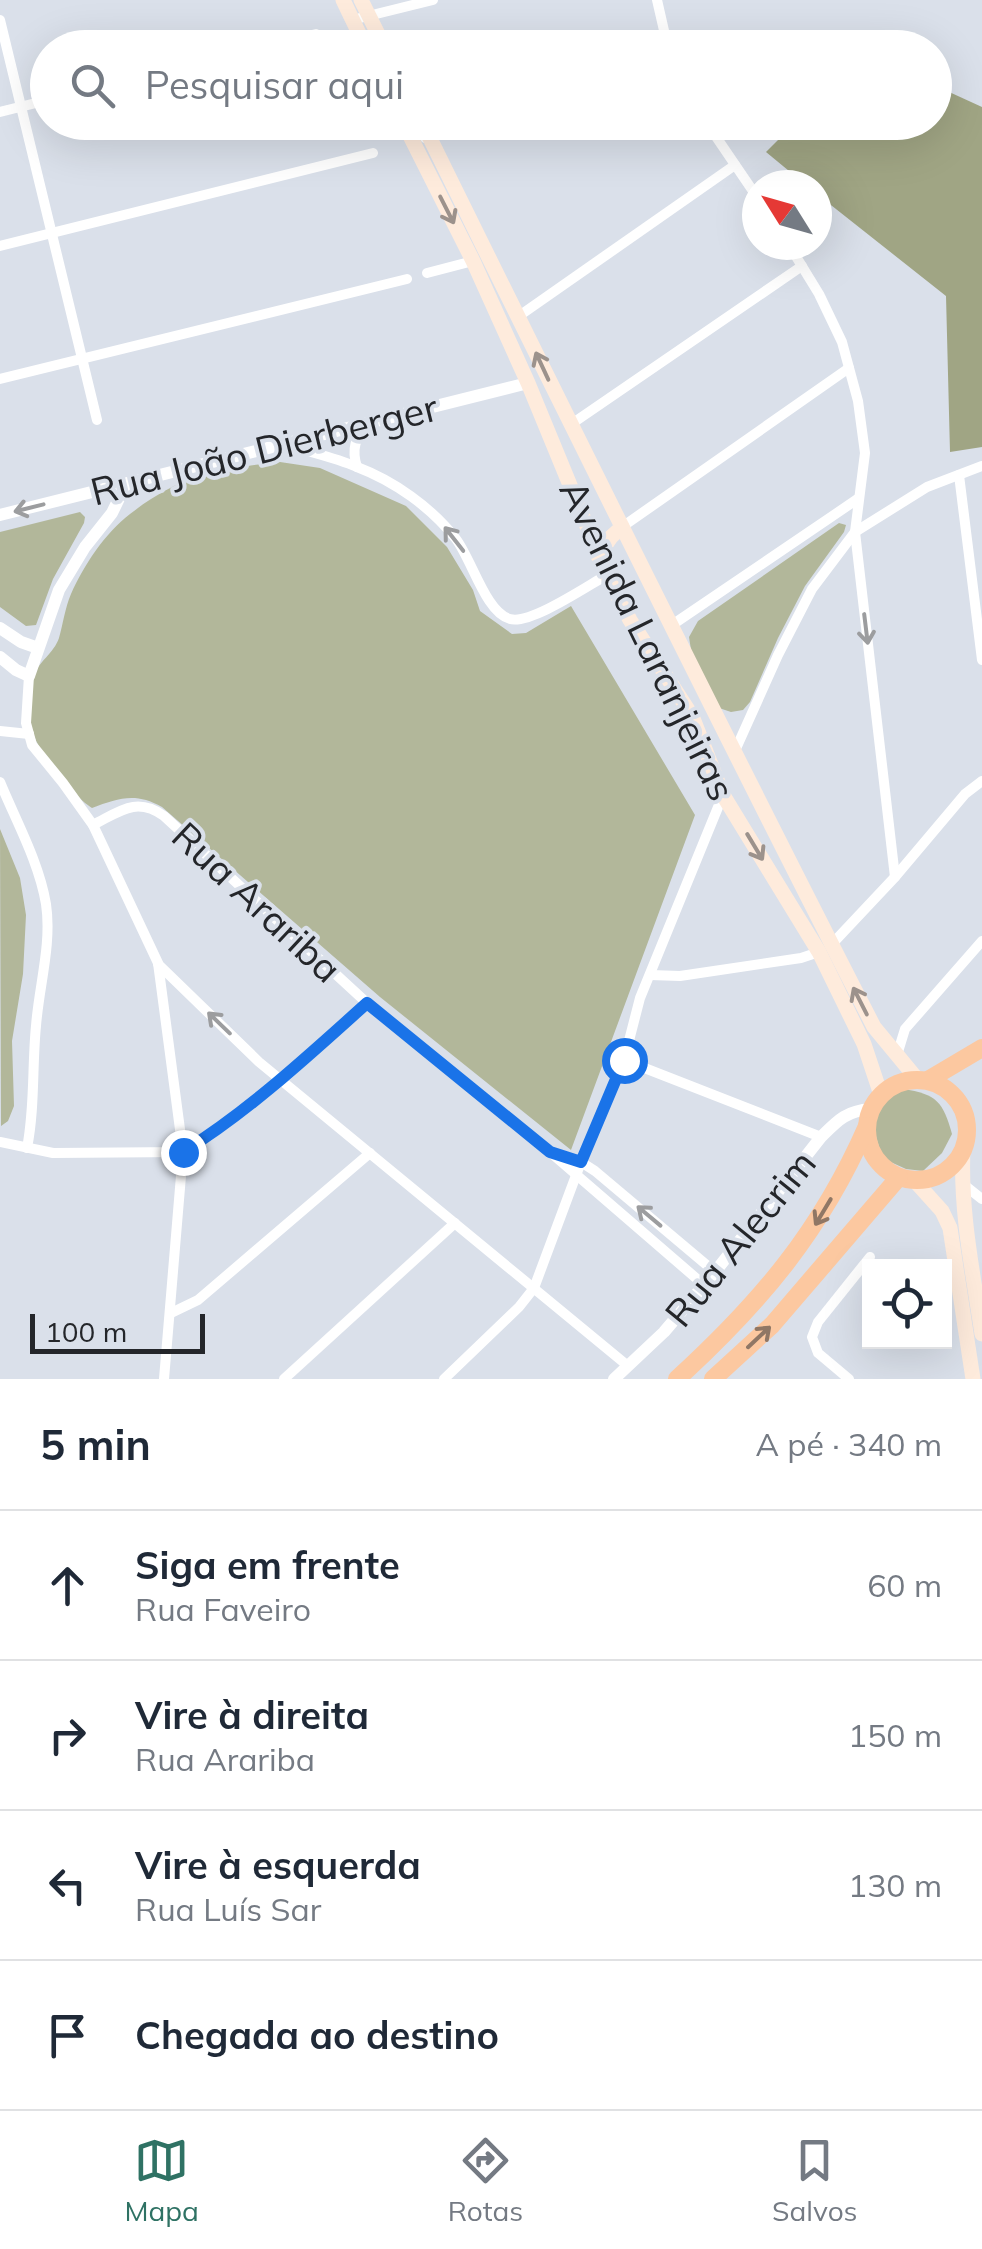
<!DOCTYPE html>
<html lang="pt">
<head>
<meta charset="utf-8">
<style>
	:root { --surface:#fff; --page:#f6f6f7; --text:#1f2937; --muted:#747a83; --line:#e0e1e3; --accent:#2f7264 }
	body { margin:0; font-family:Mulish,sans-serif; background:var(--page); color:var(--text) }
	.controls { position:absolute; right:30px; bottom:30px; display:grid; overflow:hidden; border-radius:0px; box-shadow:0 10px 40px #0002 }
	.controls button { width:90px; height:90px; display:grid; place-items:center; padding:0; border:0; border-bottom:2px solid var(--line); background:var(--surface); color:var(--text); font:50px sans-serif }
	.compass { position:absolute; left:742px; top:170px; width:90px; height:90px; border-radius:50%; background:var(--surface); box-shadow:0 10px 40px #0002; rotate:307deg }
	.scale { position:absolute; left:30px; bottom:25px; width:175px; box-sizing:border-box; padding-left:10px; border:5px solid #24262a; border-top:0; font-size:28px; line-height:35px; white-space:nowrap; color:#24262a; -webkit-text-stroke:8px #dae0ea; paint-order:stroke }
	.stop { position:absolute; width:30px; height:30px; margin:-22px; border:8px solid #1a73e8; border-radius:50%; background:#fff }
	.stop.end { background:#1a73e8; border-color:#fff; box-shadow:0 2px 10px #0008 }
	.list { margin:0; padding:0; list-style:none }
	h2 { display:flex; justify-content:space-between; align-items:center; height:130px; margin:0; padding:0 40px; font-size:42px }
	h2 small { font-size:32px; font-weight:400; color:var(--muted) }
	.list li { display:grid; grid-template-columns:65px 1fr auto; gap:30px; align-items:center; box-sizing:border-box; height:150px; padding:0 40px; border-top:2px solid var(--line) }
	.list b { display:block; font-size:38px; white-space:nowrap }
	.list p { margin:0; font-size:32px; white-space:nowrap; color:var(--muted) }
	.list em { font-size:32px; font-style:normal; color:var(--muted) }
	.icon { flex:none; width:55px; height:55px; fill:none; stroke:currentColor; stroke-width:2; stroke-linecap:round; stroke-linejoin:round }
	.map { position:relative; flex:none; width:982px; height:1379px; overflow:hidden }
	.search { position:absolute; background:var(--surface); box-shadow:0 10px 40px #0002; left:30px; right:30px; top:30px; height:110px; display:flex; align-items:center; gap:25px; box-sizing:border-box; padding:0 35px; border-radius:55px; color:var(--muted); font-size:38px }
	.sheet { height:730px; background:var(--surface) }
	nav { display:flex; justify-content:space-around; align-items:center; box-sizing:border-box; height:140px; border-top:2px solid var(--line); background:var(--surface); font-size:28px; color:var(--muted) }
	nav a { display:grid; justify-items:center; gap:5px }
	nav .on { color:var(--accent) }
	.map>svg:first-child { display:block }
	.green { fill:#b2b79a }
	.forest { fill:#a0a584 }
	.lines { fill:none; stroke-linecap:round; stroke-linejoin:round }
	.minor { stroke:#fff; stroke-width:10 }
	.tertiary { stroke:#fff; stroke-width:12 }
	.secondary { stroke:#feebdc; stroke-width:15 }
	.trunk { stroke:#fcc8a0; stroke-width:18 }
	.oneway { stroke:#9c928c }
	.oneway2 { stroke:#9c9d9f }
	.oneway3 { stroke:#907765 }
	.route { stroke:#1a73e8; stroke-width:12 }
	.labels { text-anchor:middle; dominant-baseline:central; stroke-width:8; stroke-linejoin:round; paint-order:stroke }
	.street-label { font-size:38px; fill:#24262a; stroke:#dae0ea }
</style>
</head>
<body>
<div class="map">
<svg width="982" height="1379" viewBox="0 0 982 1379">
	<rect width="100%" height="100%" fill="#dae0ea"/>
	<!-- green -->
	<g class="green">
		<path d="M280,462L320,468L406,506L447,547L473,590L480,611L512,634L526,633L571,606L695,815L571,1150L380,997L162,807C136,792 118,798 92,808C74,797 37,751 32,730C28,715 29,691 34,676C38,662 54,653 59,638C63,624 65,608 71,594C84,565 105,533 130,514C182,474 218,469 280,462Z"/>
		<polygon points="80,512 85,517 84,523 53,579 36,625 26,626 0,607 0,532"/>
		<polygon points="839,523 846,525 844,532 805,586 778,638 750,702 743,710 731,712 719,708 691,650 689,637 698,621"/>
		<polygon points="0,829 20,878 26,915 23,974 12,1041 14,1106 8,1121 1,1126"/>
		<path d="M903,1089C937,1094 943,1102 952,1134L942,1153L923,1171L906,1169L884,1159C869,1125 871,1109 903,1089Z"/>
	</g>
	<!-- forest -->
	<polygon class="forest" points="935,91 947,91 982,107 982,447 950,452 946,296 817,194 817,185 806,185 766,152 795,123 934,122"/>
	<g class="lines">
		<!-- minor -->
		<g class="minor">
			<polyline points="657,0 668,48"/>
			<polyline points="0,20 97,420"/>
			<polyline points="352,20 433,0"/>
			<polyline points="261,48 316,34"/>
			<polyline points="0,112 48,100"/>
			<polyline points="706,122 757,197"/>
			<polyline points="425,138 488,122"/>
			<polyline points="789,245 819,294 842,342 858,401 865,453 855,532 895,877"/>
			<polyline points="0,246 373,153"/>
			<polyline points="427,273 473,261"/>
			<polyline points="519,316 735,165"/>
			<polyline points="0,379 407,279"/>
			<polyline points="570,425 802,266"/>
			<path d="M284,444C308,452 334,457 357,467C394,481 431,507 456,539C472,560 486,613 510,619C530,625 587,586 607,575"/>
			<path d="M357,467C351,448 356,439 366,423"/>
			<polyline points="959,475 982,660"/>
			<polyline points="622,527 849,368"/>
			<polyline points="672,625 859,498"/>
			<polyline points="29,676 26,723 32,745 63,783 93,825 158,963 183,1152 164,1379"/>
			<polyline points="0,731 29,734"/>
			<polyline points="734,753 778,655 812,589 855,532 927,487 982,466"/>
			<path d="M0,782C16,821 39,862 46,904C52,944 39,986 36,1026C32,1066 35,1108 27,1148"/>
			<path d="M93,825C119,812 136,796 164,816L367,1003L550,1152L704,1285"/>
			<polyline points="832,944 895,877 965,794 982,781"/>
			<polyline points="158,964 259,1062 628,1366"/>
			<polyline points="650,975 680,976 801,958 819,952"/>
			<polyline points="897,1055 905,1029 982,941"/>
			<polyline points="624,1060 821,1137"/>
			<polyline points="0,1142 53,1153 183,1152 209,1136 282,1080 367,1003"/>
			<polyline points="557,1154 581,1162 595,1171 715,1272"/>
			<polyline points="963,1184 982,1199"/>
			<polyline points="171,1313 198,1300 370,1153"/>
			<polyline points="284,1379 455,1223"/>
			<polyline points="444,1379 519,1307 534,1288 581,1162 624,1060 640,998 723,795"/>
			<polyline points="849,1379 818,1353 812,1337 818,1322 870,1257"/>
		</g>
		<!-- tertiary -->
		<g class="tertiary">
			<polyline points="0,515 528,383"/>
			<polyline points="0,628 21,642 38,648"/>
			<polyline points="0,657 16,670 29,676 59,590 85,547 112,513 126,484"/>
			<path d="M614,1379L664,1332L715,1272L821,1137C838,1120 846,1111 871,1109"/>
		</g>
		<!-- secondary -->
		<g class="secondary">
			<polyline points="343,0 366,48"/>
			<polyline points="361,0 385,48"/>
			<polyline points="403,122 473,261 528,383 607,575 630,620 692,716 723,795 819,952 864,1044 881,1095"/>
			<path d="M422,122C571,425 720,727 874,1027L917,1079"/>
			<polyline points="598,556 611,537 622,527"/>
			<path d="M963,1149C960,1211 973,1273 982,1334"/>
			<polyline points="914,1180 942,1211 950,1228 973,1379"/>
		</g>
		<!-- trunk -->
		<g class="trunk">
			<polyline points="928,1080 982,1048"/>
			<circle cx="917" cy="1130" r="50"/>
			<path d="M677,1379C761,1302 821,1231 867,1126"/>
			<polyline points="713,1379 772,1325 899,1177"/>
		</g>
	</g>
	<!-- one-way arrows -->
	<defs><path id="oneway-shaft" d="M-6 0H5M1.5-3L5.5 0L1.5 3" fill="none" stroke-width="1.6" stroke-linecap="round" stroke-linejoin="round" transform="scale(2.5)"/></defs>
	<g class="oneway">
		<use href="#oneway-shaft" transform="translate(447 210) rotate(63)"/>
		<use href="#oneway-shaft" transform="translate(542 366) rotate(-115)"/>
		<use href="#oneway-shaft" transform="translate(755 847) rotate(59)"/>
		<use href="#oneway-shaft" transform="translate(860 1001) rotate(-117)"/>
	</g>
	<g class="oneway2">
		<use href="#oneway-shaft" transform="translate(29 508) rotate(166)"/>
		<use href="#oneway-shaft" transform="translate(454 539) rotate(-128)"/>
		<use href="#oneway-shaft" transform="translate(866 629) rotate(83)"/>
		<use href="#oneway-shaft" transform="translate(219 1023) rotate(-136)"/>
		<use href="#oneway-shaft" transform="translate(649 1216) rotate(-140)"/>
	</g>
	<g class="oneway3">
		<use href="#oneway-shaft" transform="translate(823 1212) rotate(121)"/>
		<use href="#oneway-shaft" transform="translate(759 1337) rotate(-43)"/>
	</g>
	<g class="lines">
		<!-- route -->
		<path class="route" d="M183,1152C250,1110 308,1056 367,1003L550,1152L581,1162L624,1060"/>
	</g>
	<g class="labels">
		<!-- street labels -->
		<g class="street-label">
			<text transform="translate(264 449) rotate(-14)">Rua João Dierberger</text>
			<text transform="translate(648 640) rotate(64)">Avenida Laranjeiras</text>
			<text transform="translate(257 902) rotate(43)">Rua Arariba</text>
			<text transform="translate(740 1238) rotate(-51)">Rua Alecrim</text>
		</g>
	</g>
</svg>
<div class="controls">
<button><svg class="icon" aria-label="locate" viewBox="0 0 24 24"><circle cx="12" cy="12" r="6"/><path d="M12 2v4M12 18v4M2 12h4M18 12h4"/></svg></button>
</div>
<svg class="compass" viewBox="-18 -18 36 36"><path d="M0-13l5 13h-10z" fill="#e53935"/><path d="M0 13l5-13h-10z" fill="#747a83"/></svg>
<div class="scale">100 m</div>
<div class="stop" style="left:624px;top:1060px"></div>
<div class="stop end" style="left:183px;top:1152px"></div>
<div class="search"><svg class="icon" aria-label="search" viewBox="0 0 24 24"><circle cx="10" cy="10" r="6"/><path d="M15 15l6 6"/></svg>Pesquisar aqui</div>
</div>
<section class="sheet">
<h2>5 min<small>A pé · 340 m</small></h2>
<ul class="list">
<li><svg class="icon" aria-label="ahead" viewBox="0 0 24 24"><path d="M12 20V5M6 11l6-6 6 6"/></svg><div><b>Siga em frente</b><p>Rua Faveiro</p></div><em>60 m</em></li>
<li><svg class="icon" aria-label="right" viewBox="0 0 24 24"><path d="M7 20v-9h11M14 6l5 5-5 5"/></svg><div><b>Vire à direita</b><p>Rua Arariba</p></div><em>150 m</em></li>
<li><svg class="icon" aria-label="left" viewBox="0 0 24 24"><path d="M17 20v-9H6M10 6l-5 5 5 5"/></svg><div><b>Vire à esquerda</b><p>Rua Luís Sar</p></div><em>130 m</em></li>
<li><svg class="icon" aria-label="arrive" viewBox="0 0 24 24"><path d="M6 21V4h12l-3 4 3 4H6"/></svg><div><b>Chegada ao destino</b></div></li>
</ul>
</section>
<nav>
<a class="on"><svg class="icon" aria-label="map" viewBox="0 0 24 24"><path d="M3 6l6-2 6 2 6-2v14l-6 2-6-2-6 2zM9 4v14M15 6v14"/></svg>Mapa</a>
<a><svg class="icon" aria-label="directions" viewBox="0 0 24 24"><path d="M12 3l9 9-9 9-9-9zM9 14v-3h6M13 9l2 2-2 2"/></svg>Rotas</a>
<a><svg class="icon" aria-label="saved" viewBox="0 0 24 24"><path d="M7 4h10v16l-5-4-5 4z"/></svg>Salvos</a>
</nav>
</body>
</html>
